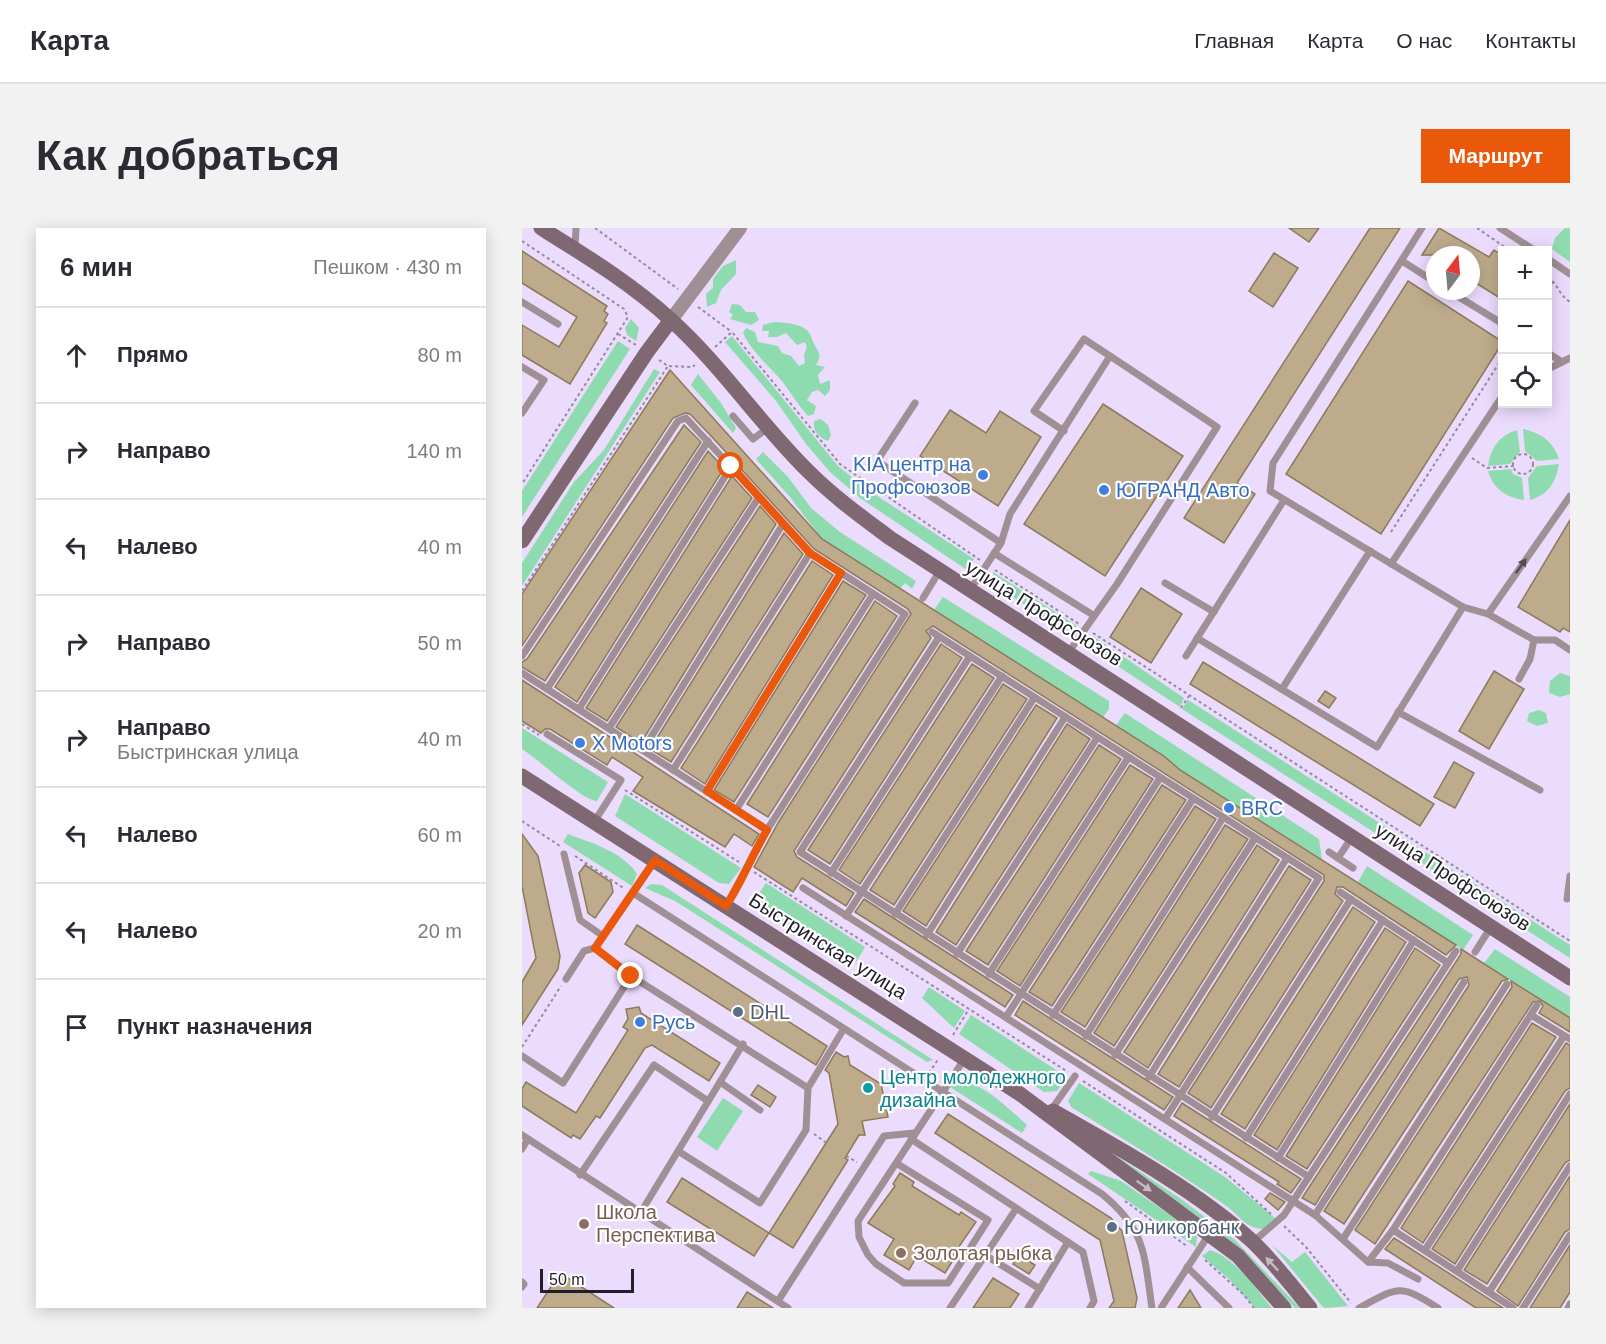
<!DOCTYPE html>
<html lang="ru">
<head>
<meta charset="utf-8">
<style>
	:root { --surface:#fff; --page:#f2f2f3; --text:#2b2b33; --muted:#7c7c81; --line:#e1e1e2; --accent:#ea580c }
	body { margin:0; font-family:Arial,sans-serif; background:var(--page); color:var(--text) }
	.controls { position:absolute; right:18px; top:18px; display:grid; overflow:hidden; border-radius:0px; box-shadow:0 3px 15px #0003 }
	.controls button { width:54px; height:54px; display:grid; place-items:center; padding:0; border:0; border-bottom:2px solid var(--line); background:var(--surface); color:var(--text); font:30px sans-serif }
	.compass { position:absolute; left:904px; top:18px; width:54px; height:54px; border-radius:50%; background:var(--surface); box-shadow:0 3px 15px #0003; rotate:16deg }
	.scale { position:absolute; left:18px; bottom:15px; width:94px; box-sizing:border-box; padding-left:6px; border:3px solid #231d29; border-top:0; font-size:16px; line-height:21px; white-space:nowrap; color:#231d29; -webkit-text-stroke:4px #fff; paint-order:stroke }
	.stop { position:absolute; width:18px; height:18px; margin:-14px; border:4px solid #ea580c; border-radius:50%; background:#fff }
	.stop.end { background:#ea580c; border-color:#fff; box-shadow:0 2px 6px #0008 }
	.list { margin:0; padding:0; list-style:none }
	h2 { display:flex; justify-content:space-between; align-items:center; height:78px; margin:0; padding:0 24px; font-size:26px }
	h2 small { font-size:20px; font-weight:400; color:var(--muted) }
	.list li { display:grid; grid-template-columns:39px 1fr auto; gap:18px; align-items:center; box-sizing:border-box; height:96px; padding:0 24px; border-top:2px solid var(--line) }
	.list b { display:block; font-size:22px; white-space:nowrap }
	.list p { margin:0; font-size:20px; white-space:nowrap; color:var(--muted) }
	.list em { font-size:20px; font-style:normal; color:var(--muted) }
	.icon { flex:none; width:33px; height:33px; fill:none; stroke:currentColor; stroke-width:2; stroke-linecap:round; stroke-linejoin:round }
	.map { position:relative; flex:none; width:1048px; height:1080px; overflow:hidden; border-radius:0px }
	header { display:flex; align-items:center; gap:36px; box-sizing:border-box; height:84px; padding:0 30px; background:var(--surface); border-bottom:2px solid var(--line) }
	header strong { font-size:28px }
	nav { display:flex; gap:33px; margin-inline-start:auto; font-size:21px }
	.intro { display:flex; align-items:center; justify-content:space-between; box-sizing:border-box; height:144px; padding:0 36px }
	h1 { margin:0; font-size:42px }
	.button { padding:15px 27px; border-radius:0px; background:var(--accent); color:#fff; font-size:21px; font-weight:700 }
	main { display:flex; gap:36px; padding:0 36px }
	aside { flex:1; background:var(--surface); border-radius:0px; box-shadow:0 3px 15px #0003 }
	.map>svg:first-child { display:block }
	.green { fill:#8fdbb0 }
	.building { fill:#beab8c; stroke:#8c7a5c; stroke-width:1.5 }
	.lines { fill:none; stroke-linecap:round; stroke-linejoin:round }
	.path { stroke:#968aa3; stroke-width:2; stroke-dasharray:3 3; stroke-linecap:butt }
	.lane { stroke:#a09096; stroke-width:7 }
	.street { stroke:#a09096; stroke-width:14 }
	.secondary { stroke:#7f6871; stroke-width:15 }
	.oneway { fill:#554b55 }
	.oneway2 { fill:#c5bbbf }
	.route { stroke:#ea580c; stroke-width:8 }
	.shop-dot { fill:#3f7fe0; stroke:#fff; stroke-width:2 }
	.service-dot { fill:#5c6f8a; stroke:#fff; stroke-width:2 }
	.culture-dot { fill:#0f9aa8; stroke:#fff; stroke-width:2 }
	.education-dot { fill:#8d6e63; stroke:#fff; stroke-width:2 }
	.labels { text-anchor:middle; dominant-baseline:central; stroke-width:4.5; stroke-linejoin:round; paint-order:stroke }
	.shop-label { font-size:20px; fill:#366cbe; stroke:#fff; text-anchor:start }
	.street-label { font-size:20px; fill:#231d29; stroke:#fff }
	.service-label { font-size:20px; fill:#4e5e75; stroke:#fff; text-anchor:start }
	.culture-label { font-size:20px; fill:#0d838f; stroke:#fff; text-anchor:start }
	.education-label { font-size:20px; fill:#785e54; stroke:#fff; text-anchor:start }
</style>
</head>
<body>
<header>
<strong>Карта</strong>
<nav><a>Главная</a><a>Карта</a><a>О нас</a><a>Контакты</a></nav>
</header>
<div class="intro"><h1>Как добраться</h1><a class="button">Маршрут</a></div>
<main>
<aside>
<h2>6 мин<small>Пешком · 430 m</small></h2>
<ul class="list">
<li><svg class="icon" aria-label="ahead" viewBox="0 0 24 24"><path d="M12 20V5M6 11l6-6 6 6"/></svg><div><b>Прямо</b></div><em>80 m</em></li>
<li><svg class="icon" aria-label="right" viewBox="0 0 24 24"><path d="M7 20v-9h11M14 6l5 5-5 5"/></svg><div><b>Направо</b></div><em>140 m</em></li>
<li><svg class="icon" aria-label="left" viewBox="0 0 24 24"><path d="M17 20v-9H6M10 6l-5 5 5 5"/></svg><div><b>Налево</b></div><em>40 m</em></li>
<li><svg class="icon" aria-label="right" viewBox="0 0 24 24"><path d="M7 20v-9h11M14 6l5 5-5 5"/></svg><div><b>Направо</b></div><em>50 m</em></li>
<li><svg class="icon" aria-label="right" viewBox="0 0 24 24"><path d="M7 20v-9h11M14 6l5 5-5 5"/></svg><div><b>Направо</b><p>Быстринская улица</p></div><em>40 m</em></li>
<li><svg class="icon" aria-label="left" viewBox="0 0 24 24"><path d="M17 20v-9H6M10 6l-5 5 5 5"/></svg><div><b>Налево</b></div><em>60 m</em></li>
<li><svg class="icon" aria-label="left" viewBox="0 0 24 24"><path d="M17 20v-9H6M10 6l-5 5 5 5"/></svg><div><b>Налево</b></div><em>20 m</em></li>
<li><svg class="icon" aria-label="arrive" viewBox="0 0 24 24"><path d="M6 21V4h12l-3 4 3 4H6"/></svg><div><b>Пункт назначения</b></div></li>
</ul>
</aside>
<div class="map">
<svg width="1048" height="1080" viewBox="0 0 1048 1080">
	<rect width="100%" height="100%" fill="#ebdbfd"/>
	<!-- green -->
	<g class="green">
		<polygon points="1043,0 1048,0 1048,34 1030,21 1033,10"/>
		<polygon points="214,32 214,46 199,62 194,75 185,79 184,66 191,60 191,51 201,38"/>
		<polygon points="210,76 218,77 224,84 233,84 237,92 229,97 208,91 211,87 207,84"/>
		<polygon points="109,91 117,100 114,113 105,107 103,100"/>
		<path d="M252,94C263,95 282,95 288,106C290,109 290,113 292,116C297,125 300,128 294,137L303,139L296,147L298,156L308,152V162L303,168L296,162L290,164L285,172L294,178L292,186L286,188C276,177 269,165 260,153C247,138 229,123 221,105L224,100L233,104L236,114L256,118L260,125L269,128L277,138L283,135L282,127L285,119L283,114L275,117L264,105L255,109H246L247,103H240L241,97Z"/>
		<polygon points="210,108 316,238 343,260 452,331 445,342 338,270 308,244 284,216 254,173 203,114"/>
		<polygon points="96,113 108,121 0,289 0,263"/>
		<polygon points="132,141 138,144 0,358 0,335 52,254 82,222"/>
		<polygon points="176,146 199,175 214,200 211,205 169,157"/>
		<path d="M299,191L306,197L309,207L306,213C296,209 291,203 292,193Z"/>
		<path d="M1001,201C1019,205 1031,213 1037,231L1015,233L1003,223Z"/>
		<path d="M995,202L998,224L988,236L966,238C969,219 977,208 995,202Z"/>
		<polygon points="241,224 266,249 289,280 318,304 394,353 390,361 383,355 378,361 300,311 268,269 234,231"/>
		<path d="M1037,236C1034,254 1026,267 1008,272L1006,250L1015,238Z"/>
		<path d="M989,241L991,246L1000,250L1002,272C984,269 972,262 966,243Z"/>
		<polygon points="471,344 555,398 551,404 545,404 472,357"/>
		<polygon points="421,369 587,473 587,481 581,489 412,382"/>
		<polygon points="571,408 662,470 658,479 571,422 568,415"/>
		<polygon points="1038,445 1048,448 1048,466 1038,469 1027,465 1028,453"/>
		<polygon points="666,472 1048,717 1048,730 660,481"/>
		<polygon points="1017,482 1024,485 1026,495 1015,498 1005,493 1007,485"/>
		<polygon points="603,485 797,611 800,631 658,542 642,528 594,497"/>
		<path d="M0,500L86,554L75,573C61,573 16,531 0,521Z"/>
		<polygon points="103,566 219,640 207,656 197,655 93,588"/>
		<path d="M46,606C70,615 101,624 115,646L110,658L41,614Z"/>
		<polygon points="845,638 951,707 941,722 836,654"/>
		<polygon points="244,655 343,719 334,734 305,724 235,679 235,668"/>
		<polygon points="129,656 140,657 411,832 405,834 153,673 123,660"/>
		<polygon points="973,721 1048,769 1048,790 962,735"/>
		<polygon points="407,759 443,783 432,800 400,770"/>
		<polygon points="449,787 545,849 535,863 522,864 437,806"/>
		<path d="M436,852C462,855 487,881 505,897L500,905L428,859Z"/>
		<path d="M557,855L703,949L753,990L741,1001C724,1001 716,986 703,977C653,942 601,911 549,879L546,873Z"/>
		<polygon points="201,870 221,883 195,923 175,909"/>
		<polygon points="590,925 659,971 712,1011 778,1080 773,1080 710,1014"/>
		<polygon points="569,943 599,953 667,1000 675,1008 674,1019 566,946"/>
		<polygon points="750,1017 770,1034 783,1024 826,1078 803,1080 800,1078"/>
		<path d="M688,1022C712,1029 734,1061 750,1080H733L707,1051L680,1028Z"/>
	</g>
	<!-- building -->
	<g class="building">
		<polygon points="767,0 797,0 787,14"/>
		<polygon points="848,0 878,0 715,255 733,266 702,315 662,290"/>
		<polygon points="917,0 967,29 972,22 981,28 981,72 949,52 949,27 900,27"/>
		<polygon points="0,23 85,78 82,83 86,86 82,93 85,95 48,156 0,127 0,97 37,119 55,89 0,55"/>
		<polygon points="752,25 776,40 751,79 727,63"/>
		<polygon points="886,53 981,114 859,306 764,246"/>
		<polygon points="148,142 300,311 642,528 658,542 934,717 924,727 821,659 815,659 813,666 821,673 689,880 666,865 802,653 802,647 411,398 404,403 409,410 272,623 275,629 332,665 324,678 280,650 271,664 232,639 256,595 389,386 386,381 292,321 190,209 168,186 163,185 151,190 0,418 0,366"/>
		<polygon points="581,176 661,228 583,348 502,296"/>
		<polygon points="428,182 464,205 478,183 519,209 476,278 398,228"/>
		<polygon points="162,197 179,214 23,453 0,439 0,434 5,431"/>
		<polygon points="186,223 202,240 55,474 33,459"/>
		<polygon points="210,248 230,270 85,493 64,480"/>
		<polygon points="238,278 254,296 119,515 94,499"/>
		<polygon points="1048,292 1048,404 1041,400 1038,404 996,379"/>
		<polygon points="262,305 281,326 149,534 128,521"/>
		<polygon points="290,333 311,347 183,556 159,540"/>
		<polygon points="321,353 344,367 212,574 192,562"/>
		<polygon points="619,360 660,386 629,435 588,409"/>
		<polygon points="353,373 375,388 246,589 225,576"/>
		<polygon points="419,416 440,430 308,636 286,622"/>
		<polygon points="681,434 912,576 898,598 668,456"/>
		<polygon points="450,436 472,450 338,656 317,642"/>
		<polygon points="972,443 1002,461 967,521 937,503"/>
		<polygon points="0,452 237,606 230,618 212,606 203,619 111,563 121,549 90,529 85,537 28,501 23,501 19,505 0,493"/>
		<polygon points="481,456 505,471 372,677 348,662"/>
		<polygon points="803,463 814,470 807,480 796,473"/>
		<polygon points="514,477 535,490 404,698 381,683"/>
		<polygon points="545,496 568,511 434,717 414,704"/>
		<polygon points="577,517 599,531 466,737 444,723"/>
		<polygon points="932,534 952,545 933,580 912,569"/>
		<polygon points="608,537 631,551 498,758 475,743"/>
		<polygon points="640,557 664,572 530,778 507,764"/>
		<polygon points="673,578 694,591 563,799 539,784"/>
		<polygon points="703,597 726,611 592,818 572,805"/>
		<polygon points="0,606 16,628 38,728 36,741 0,797 0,754 14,730 0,658"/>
		<polygon points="735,617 757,632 626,840 602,824"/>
		<polygon points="63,637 89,654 91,664 73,690 66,685 57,645"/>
		<polygon points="767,638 789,652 657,859 636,846"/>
		<polygon points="342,671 491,767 483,779 333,684"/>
		<polygon points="831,679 853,694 723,901 699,886"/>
		<polygon points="115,697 305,818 294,837 103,716"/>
		<polygon points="863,700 884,714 755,922 732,907"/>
		<polygon points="893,720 918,737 785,941 764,928"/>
		<polygon points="939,721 986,751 980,753 822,996 802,983 947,757 945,749 937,751 793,977 780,970 939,726"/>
		<polygon points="989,753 1048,790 1048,804 1017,785 1021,778 1018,773 1011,774 853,1016 833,1002 990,759"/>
		<polygon points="501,773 651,869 642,882 493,787"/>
		<polygon points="117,779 119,785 198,835 187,853 130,817 123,820 78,890 74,888 58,911 51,907 49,910 0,878 0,861 4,854 54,885 106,802 101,799 106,791 104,781"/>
		<polygon points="1010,795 1034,809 901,1015 879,1000"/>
		<polygon points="1044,815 1048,817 1048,860 1043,863 933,1036 910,1021"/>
		<polygon points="314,824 322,829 326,828 328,837 359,856 366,889 340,893 343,907 337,907 323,930 326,932 271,1020 247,1005 316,896 307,845 303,842"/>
		<polygon points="236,857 254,869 248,879 229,867"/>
		<polygon points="660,875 779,951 769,965 755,956 757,954 652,888"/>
		<polygon points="1048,876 1048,932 1043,935 965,1056 942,1042"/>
		<polygon points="426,886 589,990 600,1003 615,1070 613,1080 587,1080 592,1073 578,1012 413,905"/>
		<polygon points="378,945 392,954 390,958 437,987 439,984 454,994 427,1033 430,1034 423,1045 395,1028 387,1042 362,1027 372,1011 346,995 373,958 371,956"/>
		<polygon points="1048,948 1048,1001 1043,1004 996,1078 975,1063"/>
		<polygon points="160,950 247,1005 232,1028 145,974"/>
		<polygon points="748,965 763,974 756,982 743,971"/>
		<polygon points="872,1010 981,1080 954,1080 863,1021"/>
		<polygon points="1048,1017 1048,1064 1038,1080 1008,1080"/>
		<polygon points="497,1027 513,1037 507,1046 491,1036"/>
		<polygon points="38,1045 75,1069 92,1080 15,1080"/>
		<polygon points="471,1050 497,1066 488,1080 451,1080"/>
		<polygon points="668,1062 679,1080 656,1080"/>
		<polygon points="225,1064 251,1080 215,1080"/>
	</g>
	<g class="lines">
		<!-- path -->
		<g class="path">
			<polyline points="73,0 156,61"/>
			<polyline points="955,0 987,22"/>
			<polyline points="0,13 102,81 106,89 0,256"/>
			<path d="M1026,49C1036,56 1036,66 1048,74"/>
			<polyline points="1026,62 1031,53"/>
			<polyline points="176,79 210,104"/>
			<polyline points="96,106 114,117"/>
			<polyline points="193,119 210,104 318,236 458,332"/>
			<polyline points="137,132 146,138 170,139 173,137"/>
			<circle cx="1001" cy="236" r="10"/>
			<polyline points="950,230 965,240 992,238"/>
			<polyline points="869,304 981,129"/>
			<polyline points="473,342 557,396"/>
			<polyline points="0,363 146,138"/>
			<polyline points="571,405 1048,713"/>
			<polyline points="659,480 667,468"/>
			<polyline points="0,496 17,507"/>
			<polyline points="103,562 217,634"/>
			<polyline points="0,593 38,618"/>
			<polyline points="53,628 103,661"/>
			<polyline points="232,644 546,844"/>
			<polyline points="431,807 447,781"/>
			<polyline points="0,819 39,758"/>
			<polyline points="407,845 417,830"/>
			<polyline points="561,853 704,945 749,986"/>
			<polyline points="292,906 306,916"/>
			<polyline points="324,928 335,934"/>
			<polyline points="603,973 666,1019"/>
			<polyline points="762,998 784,1019 829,1075"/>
			<polyline points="683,1032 722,1067 732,1080"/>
		</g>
		<!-- lane -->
		<g class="lane">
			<polyline points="900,0 751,235 748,263 941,379 966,386 1012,412 1033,412 1048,422"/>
			<polyline points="978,0 1012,22"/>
			<polyline points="53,21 54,0"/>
			<polyline points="1026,31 1048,46"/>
			<polyline points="880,33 913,54"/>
			<polyline points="927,63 981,96"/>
			<polyline points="0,74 36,96"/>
			<polyline points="1026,125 1040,134"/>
			<polyline points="0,139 22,152 0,185"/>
			<polyline points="1026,141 1048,130"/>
			<polyline points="393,175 355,233 479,315"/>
			<polyline points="211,188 231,211 246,200"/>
			<polyline points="542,203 512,183 562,111 588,128"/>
			<polyline points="472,325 571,387"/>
			<polyline points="869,336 981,167"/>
			<polyline points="643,355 692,384"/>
			<polyline points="448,362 479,315 488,286 588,128 695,199 595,356 546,425"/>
			<polyline points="401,370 417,344"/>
			<polyline points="966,386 1048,268"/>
			<polyline points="410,404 797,650 643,891"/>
			<polyline points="417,409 278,624 787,949"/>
			<polyline points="675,410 855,519 941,379"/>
			<polyline points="0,428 156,193 164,190 288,325 383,386 245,602 204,678"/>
			<polyline points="664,428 762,272"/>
			<polyline points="0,445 245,602"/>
			<polyline points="997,451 1008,431 1012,412"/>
			<polyline points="25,461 186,213"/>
			<polyline points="760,461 848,323"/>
			<polyline points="57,481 209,239"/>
			<polyline points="876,484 1018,562"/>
			<polyline points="87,500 237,269"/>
			<polyline points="25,506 99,552 72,594"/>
			<polyline points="121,522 261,296"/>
			<polyline points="151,542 288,325"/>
			<polyline points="185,563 319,345"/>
			<polyline points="214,582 351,366"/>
			<polyline points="807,624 831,640"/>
			<polyline points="42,626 58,692 81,708"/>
			<polyline points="816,630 830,609"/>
			<polyline points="133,632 73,720 109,748 286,860"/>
			<polyline points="309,645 448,428"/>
			<polyline points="281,660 793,987 846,1034 866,1035 896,1051"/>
			<polyline points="818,664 926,735"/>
			<path d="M111,665L580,966C624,1002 622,1026 630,1080"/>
			<polyline points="1045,671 1048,648"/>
			<polyline points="373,686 512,470"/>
			<polyline points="324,688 480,448"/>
			<polyline points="405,707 543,489"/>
			<polyline points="953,724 969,699"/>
			<polyline points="435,726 575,510"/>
			<polyline points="467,746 606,530"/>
			<polyline points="44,751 62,723 73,720"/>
			<polyline points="531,787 671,571"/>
			<polyline points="1009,787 1048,811"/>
			<polyline points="484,789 638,550"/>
			<polyline points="564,808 701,590"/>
			<polyline points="593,827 733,610"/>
			<polyline points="0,828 41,855 109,748"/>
			<polyline points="627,849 765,630"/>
			<polyline points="198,854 238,882"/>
			<polyline points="529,882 553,848"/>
			<polyline points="690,889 829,671"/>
			<polyline points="0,907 266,1080"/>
			<polyline points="724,910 861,692"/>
			<polyline points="389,911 561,1024 572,1073 568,1080"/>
			<polyline points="0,921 6,911"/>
			<polyline points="156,923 238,975 284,902 286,860 321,802"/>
			<polyline points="756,930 892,712"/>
			<polyline points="374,935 466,992 426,1055 382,1055 354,1036 346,1027 337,1009 336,993 443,830"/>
			<polyline points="58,947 132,837 186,873"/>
			<polyline points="119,984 221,816"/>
			<polyline points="793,987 942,754"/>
			<polyline points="871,1002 991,1080"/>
			<polyline points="821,1011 985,756"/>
			<polyline points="731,1014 762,987 934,723"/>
			<polyline points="903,1022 1042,808"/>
			<polyline points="463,1027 518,1061"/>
			<polyline points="846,1034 871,1002 1015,777"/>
			<polyline points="665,1039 707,1080"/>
			<polyline points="935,1043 1048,866"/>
			<polyline points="0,1054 2,1056 0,1059"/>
			<polyline points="967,1064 1048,938"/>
			<polyline points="256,1073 362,908 392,905"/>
			<polyline points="428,1080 494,981"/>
			<polyline points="506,1080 546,1014"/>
			<polyline points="639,1080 688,1005"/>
			<path d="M837,1080C876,1059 877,1055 916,1080"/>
			<polyline points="1001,1080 1048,1007"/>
			<polyline points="1046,1080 1048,1076"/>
		</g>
		<!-- street -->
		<polyline class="street" points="149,92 218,0"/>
		<!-- secondary -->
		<g class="secondary">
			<path d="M19,0C64,28 110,56 149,92C200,138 238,196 287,244C312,269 340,289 368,310L1048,750"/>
			<polyline points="0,313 125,124 149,92"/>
			<polyline points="0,548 498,866 716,1028 762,1080"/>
			<path d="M531,883C595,919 677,964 731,1014C752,1034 770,1058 788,1080"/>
		</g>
	</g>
	<!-- one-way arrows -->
	<defs><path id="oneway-solid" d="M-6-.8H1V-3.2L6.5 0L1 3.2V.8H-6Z" transform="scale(1.5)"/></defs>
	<use class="oneway" href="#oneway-solid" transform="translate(999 338) rotate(-55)"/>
	<g class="oneway2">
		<use href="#oneway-solid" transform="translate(622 958) rotate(35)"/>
		<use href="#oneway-solid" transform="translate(750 1036) rotate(-133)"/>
	</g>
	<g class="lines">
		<!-- route -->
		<path class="route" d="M109,748L73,720L133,632L204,678C220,654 230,627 245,602L185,563L319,345L288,325L209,238"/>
	</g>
	<!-- markers -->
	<g class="shop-dot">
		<circle cx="461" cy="247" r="6"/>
		<circle cx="582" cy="262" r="6"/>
		<circle cx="58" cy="515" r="6"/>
		<circle cx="707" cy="580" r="6"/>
		<circle cx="118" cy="794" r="6"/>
	</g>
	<g class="service-dot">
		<circle cx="216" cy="784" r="6"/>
		<circle cx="590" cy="999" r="6"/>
	</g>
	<circle class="culture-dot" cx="346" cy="860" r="6"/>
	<g class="education-dot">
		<circle cx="62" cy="996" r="6"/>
		<circle cx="379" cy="1025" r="6"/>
	</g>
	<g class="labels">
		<!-- shop labels -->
		<g class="shop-label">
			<text x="449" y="236" text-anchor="end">KIA центр на<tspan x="449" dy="23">Профсоюзов</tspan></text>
			<text x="594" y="262">ЮГРАНД Авто</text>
			<text x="70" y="515">X Motors</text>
			<text x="719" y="580">BRC</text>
			<text x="130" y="794">Русь</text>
		</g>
		<!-- street labels -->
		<g class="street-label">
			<text transform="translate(522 385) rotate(32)">улица Профсоюзов</text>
			<text transform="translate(931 649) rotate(33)">улица Профсоюзов</text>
			<text transform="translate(306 718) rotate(32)">Быстринская улица</text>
		</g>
		<!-- service labels -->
		<g class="service-label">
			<text x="228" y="784">DHL</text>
			<text x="602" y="999">Юникорбанк</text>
		</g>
		<!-- culture labels -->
		<g class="culture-label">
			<text x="358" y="849">Центр молодежного<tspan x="358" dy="23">дизайна</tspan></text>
		</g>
		<!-- education labels -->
		<g class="education-label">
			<text x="74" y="984">Школа<tspan x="74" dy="23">Перспектива</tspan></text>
			<text x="391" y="1025">Золотая рыбка</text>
		</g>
	</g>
</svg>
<div class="controls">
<button>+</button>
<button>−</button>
<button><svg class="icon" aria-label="locate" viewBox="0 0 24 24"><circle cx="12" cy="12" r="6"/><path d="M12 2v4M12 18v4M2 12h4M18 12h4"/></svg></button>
</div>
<svg class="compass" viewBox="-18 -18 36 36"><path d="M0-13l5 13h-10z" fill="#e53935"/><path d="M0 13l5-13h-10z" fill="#7c7c81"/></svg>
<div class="scale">50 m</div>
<div class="stop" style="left:209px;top:238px"></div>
<div class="stop end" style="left:109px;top:748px"></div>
</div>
</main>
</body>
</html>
